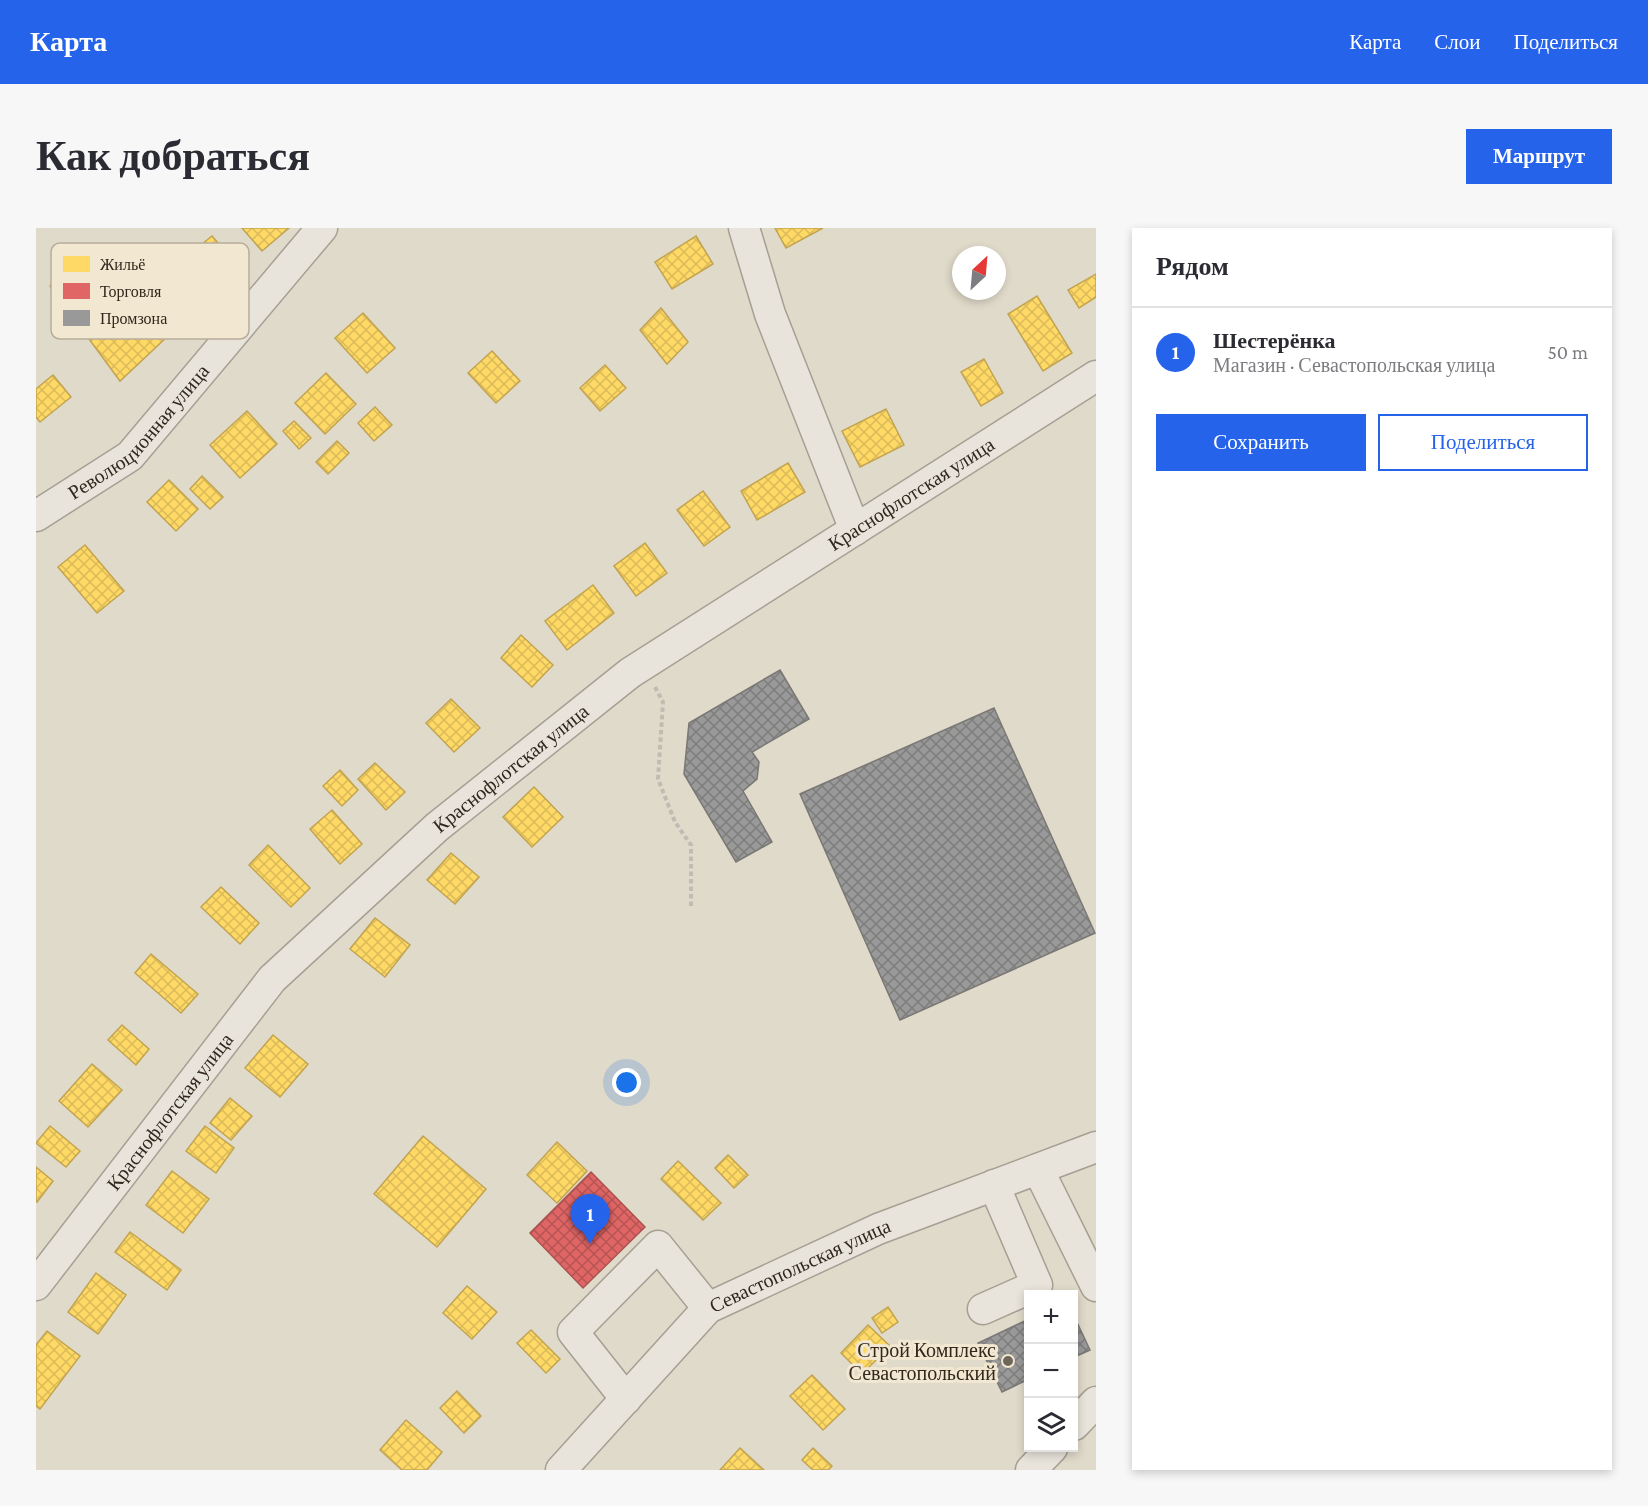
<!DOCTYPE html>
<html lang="ru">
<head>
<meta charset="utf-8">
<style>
	:root { --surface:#fff; --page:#f7f7f7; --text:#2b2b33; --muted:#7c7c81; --line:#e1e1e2; --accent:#2563eb }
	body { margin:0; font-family:"Crimson Pro",serif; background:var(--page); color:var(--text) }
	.controls { position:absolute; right:18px; bottom:18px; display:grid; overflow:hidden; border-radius:0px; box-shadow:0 3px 9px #0003 }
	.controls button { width:54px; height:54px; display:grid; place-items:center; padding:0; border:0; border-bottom:2px solid var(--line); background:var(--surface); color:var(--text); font:30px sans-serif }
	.compass { position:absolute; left:916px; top:18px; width:54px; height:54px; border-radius:50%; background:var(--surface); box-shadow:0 3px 9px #0003; rotate:26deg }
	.you { position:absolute; left:591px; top:855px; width:21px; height:21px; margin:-15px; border:4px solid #fff; border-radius:50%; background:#1a73e8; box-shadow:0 0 0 9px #1a73e833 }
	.badge { display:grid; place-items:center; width:39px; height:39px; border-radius:50%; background:var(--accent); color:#fff; font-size:20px; font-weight:700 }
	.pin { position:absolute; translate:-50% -50px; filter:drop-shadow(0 2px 3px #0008) }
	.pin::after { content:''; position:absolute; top:32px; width:21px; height:18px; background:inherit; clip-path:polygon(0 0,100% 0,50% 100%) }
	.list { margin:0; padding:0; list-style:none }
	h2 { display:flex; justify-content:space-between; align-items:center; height:78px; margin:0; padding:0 24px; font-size:26px }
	h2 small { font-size:20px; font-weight:400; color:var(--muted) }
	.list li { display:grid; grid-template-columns:39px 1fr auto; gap:18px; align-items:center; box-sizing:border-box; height:90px; padding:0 24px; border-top:2px solid var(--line) }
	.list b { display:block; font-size:22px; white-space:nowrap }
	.list p { margin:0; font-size:20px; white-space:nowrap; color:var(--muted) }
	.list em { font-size:20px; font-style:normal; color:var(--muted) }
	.actions { display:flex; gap:12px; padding:18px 24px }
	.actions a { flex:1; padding:14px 0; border:2px solid var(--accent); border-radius:0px; text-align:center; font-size:21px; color:var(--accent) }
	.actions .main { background:var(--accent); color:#fff }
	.icon { flex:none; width:33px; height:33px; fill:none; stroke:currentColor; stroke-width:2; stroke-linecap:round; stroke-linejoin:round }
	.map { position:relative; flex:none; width:1060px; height:1242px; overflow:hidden; border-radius:0px }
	header { display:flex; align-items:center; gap:36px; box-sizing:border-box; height:84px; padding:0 30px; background:var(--accent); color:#fff }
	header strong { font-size:28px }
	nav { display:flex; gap:33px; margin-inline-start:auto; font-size:21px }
	.intro { display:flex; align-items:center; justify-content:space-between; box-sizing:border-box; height:144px; padding:0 36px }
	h1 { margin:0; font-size:42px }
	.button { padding:15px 27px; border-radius:0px; background:var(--accent); color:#fff; font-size:21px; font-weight:700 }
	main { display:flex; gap:36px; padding:0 36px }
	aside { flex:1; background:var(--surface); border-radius:0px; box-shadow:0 3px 9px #0003 }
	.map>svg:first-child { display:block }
	.homes { fill:url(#homes-cross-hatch); stroke:#c2a450; stroke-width:1.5 }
	.shops { fill:url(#shops-cross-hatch); stroke:#ac5350; stroke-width:1.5 }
	.industry { fill:url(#industry-cross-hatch); stroke:#7a7774; stroke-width:1.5 }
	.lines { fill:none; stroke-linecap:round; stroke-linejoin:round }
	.minor-casing { stroke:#a59f94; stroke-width:33 }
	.path { stroke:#c1bbb3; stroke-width:4; stroke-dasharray:4.5 3; stroke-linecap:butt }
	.minor { stroke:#e8e4db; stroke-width:30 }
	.poi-dot { fill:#6f665a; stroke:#f2e7d0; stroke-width:2 }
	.labels { text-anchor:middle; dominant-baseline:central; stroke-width:6; stroke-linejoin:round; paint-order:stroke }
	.street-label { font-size:20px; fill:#32271d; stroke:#f2e7d0 }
	.poi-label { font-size:20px; fill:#32271d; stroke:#f2e7d0; text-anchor:end }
	.key { fill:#f2e7d0; stroke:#b8ad9a; stroke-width:1.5 }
	.key-label { font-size:16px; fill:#32271d }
</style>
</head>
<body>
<header>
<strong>Карта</strong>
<nav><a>Карта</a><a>Слои</a><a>Поделиться</a></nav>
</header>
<div class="intro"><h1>Как добраться</h1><a class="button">Маршрут</a></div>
<main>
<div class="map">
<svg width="1060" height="1242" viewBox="0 0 1060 1242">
	<defs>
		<pattern id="homes-cross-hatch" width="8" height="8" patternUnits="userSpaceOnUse" patternTransform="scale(1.5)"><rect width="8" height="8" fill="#ffd966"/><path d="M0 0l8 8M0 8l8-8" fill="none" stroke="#dbba58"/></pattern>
		<pattern id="shops-cross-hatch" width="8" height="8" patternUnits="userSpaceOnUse" patternTransform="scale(1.5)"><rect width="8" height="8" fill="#e06666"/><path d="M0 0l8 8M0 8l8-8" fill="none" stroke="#b65453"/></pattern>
		<pattern id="industry-cross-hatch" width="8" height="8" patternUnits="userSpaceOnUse" patternTransform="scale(1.5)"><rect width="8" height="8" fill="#999"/><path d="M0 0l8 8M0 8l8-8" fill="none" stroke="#7d7d7c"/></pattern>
	</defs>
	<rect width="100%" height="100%" fill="#e0daca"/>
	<!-- homes -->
	<g class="homes">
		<polygon points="206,0 253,0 226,23"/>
		<polygon points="739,0 787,0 750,20"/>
		<polygon points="176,8 207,44 192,56 161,20"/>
		<polygon points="660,8 677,36 636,61 619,34"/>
		<polygon points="30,37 65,80 94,62 133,107 84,153 14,58"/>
		<polygon points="1060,46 1060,69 1043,80 1032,62"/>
		<polygon points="1001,68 1036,125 1007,143 972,86"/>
		<polygon points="625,80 652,114 631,136 604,102"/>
		<polygon points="327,85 359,120 331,145 299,110"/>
		<polygon points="456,123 484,153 460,175 432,145"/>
		<polygon points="948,131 967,165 945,178 925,144"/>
		<polygon points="569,137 590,160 564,183 544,160"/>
		<polygon points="290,145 320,176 289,206 259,175"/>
		<polygon points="17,147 35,169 4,194 0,189 0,161"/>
		<polygon points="339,179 356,197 338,213 322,195"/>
		<polygon points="850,181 868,217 824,239 806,203"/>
		<polygon points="211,183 241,216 204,250 174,217"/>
		<polygon points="258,193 275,210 263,221 247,203"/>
		<polygon points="301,213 313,225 292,246 280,234"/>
		<polygon points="752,235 769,264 721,292 705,263"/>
		<polygon points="166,248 187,269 174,281 154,261"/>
		<polygon points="133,252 162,281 140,303 111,274"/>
		<polygon points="667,263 694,299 668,318 641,282"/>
		<polygon points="609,315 631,345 600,368 578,338"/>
		<polygon points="49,317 88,363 61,385 22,339"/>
		<polygon points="557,357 578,385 531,422 509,393"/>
		<polygon points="485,407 517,437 496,459 465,430"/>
		<polygon points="415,471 444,500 418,524 390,495"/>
		<polygon points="339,535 369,564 350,582 322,551"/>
		<polygon points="304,542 322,562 306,578 287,558"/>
		<polygon points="498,559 527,589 496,619 467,589"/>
		<polygon points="296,582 326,616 304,636 274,601"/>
		<polygon points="232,617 274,660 255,679 213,637"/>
		<polygon points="415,625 443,649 419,676 391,652"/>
		<polygon points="185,659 223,695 204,716 165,679"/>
		<polygon points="339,690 374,717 349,749 314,721"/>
		<polygon points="115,726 162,766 145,785 99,745"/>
		<polygon points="86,797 113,821 100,837 72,812"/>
		<polygon points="237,807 272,836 244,869 209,840"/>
		<polygon points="56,836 86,862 52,899 23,873"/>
		<polygon points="194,870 216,888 195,912 174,895"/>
		<polygon points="14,898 44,923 30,939 0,915"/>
		<polygon points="169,898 198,920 180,945 150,923"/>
		<polygon points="387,908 450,961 401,1019 338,966"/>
		<polygon points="521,914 551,943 521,975 491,947"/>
		<polygon points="692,927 712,947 698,960 679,940"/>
		<polygon points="642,933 685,975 667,992 625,951"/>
		<polygon points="0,939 17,953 1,974 0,973"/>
		<polygon points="136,943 173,971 147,1005 110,977"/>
		<polygon points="94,1004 145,1042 131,1062 79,1024"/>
		<polygon points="60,1045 90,1067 62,1106 32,1084"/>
		<polygon points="431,1058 461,1084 436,1111 407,1085"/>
		<polygon points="852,1079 862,1094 846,1105 836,1090"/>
		<polygon points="832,1097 854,1118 826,1146 805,1125"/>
		<polygon points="495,1102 524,1131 510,1145 481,1115"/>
		<polygon points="11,1103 44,1128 4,1181 0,1178 0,1117"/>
		<polygon points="776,1147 809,1181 787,1202 754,1168"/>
		<polygon points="421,1163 445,1188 428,1205 404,1180"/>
		<polygon points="370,1192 406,1224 391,1242 366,1242 344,1222"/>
		<polygon points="704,1220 728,1242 684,1242"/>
		<polygon points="777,1220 796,1238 792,1242 777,1242 766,1232"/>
	</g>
	<!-- shops -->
	<polygon class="shops" points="555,944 609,999 547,1060 494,1005"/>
	<!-- industry -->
	<g class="industry">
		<polygon points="744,442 773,491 716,524 723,534 721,551 707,563 736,614 700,634 648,546 653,495"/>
		<polygon points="958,480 1059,705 864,792 764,566"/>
		<polygon points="1038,1088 1054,1122 1038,1129"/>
		<polygon points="993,1091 993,1151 966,1164 942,1115"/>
	</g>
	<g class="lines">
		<!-- minor casing -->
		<g class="minor-casing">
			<g id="minor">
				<polyline points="708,0 734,86 819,302"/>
				<path id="s1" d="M0,288L94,228L286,0"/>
				<polyline points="1002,941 1060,1058"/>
				<path id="s2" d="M0,1057L236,751L401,599L594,445L1060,148"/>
				<polyline points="947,1081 1001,1057 958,957"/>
				<polyline points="590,1171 537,1104 622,1018 672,1080"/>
				<polyline points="1038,1197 1060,1174"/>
				<path id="s3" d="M525,1242L672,1080L842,1001L1060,919"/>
				<polyline points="995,1242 1016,1220"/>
			</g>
		</g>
		<!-- path -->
		<polyline class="path" points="619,459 627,474 622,551 639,594 655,617 655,678"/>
		<!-- minor -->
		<use href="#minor" class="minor"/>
	</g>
	<!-- markers -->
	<circle class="poi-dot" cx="972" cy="1133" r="6"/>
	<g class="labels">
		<!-- street labels -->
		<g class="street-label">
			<text stroke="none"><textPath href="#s1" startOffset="134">Революционная улица</textPath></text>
			<text stroke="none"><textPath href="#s2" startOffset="1191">Краснофлотская улица</textPath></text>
			<text stroke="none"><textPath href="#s2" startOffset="705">Краснофлотская улица</textPath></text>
			<text stroke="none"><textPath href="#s2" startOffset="219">Краснофлотская улица</textPath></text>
			<text stroke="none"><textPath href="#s3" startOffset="320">Севастопольская улица</textPath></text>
		</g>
		<!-- poi labels -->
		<g class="poi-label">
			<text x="960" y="1122">Строй Комплекс<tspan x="960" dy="23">Севастопольский</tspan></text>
		</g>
	</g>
	<!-- legend -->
	<rect x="15" y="15" width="198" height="96" rx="9" class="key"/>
	<rect x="27" y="28" width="27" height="16" fill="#ffd966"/>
	<rect x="27" y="55" width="27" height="16" fill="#e06666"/>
	<rect x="27" y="82" width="27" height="16" fill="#999"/>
	<g class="key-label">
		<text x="64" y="42">Жильё</text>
		<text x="64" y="69">Торговля</text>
		<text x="64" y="96">Промзона</text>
	</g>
</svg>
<div class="controls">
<button>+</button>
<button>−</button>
<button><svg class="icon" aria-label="layers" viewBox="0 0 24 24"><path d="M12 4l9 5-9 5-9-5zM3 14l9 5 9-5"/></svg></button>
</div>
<svg class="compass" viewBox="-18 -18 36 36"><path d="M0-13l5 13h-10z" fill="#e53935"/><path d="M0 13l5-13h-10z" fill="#7c7c81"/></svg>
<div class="you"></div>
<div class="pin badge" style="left:554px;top:1016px">1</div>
</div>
<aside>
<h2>Рядом<small></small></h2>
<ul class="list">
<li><span class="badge">1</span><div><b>Шестерёнка</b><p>Магазин · Севастопольская улица</p></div><em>50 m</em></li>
</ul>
<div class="actions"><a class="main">Сохранить</a><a>Поделиться</a></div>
</aside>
</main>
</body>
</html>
